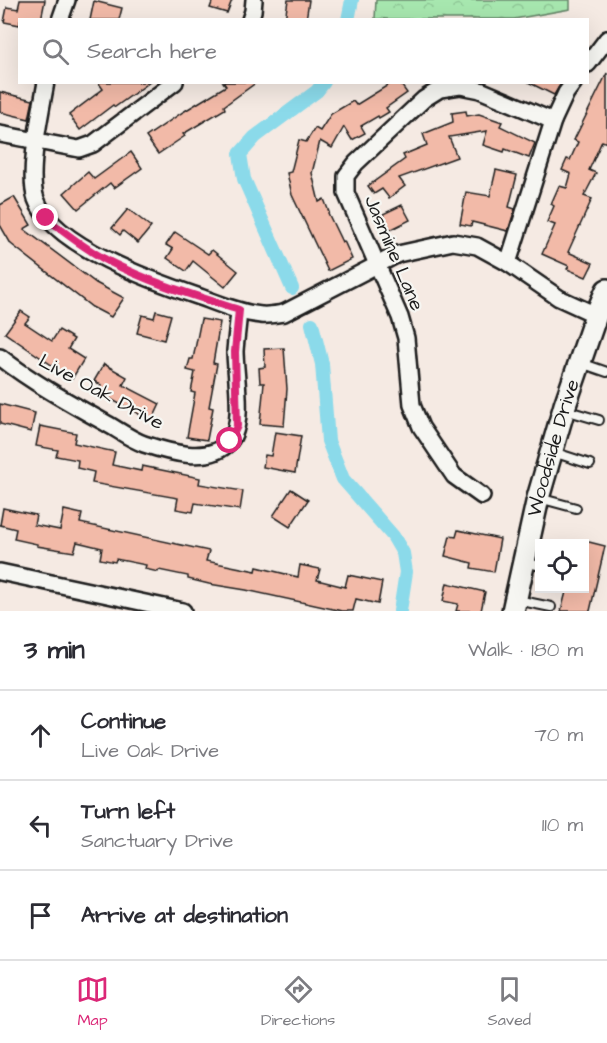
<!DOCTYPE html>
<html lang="en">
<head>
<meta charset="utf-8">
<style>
	:root { --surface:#fff; --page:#f7f7f7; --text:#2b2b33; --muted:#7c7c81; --line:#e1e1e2; --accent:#db2777 }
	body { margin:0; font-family:"Architects Daughter",sans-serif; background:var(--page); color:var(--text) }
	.controls { position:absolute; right:18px; bottom:18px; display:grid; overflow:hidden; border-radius:0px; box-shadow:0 6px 24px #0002 }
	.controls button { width:54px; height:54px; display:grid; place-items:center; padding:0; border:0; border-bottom:2px solid var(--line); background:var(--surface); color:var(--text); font:30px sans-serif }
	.stop { position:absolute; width:18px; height:18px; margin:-14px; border:4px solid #db2777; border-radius:50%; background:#fff }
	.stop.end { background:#db2777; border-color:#fff; box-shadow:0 2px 6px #0008 }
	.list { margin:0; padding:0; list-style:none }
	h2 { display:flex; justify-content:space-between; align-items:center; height:78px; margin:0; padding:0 24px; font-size:26px }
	h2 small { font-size:20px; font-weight:400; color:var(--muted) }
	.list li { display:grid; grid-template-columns:39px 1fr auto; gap:18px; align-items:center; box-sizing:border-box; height:90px; padding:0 24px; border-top:2px solid var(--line) }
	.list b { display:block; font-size:22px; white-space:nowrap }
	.list p { margin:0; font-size:20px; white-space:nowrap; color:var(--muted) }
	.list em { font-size:20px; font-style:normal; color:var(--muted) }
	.icon { flex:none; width:33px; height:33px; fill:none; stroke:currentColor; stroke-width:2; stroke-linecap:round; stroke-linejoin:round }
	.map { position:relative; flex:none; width:607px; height:611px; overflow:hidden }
	.search { position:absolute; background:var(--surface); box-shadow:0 6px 24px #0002; left:18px; right:18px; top:18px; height:66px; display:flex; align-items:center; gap:15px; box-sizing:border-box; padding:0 21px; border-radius:0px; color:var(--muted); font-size:22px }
	.sheet { height:348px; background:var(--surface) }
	nav { display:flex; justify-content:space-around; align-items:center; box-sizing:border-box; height:84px; border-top:2px solid var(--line); background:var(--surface); font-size:16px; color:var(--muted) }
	nav a { display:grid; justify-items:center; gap:3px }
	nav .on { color:var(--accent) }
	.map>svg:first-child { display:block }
	.forest { fill:url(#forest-crowns); stroke:#628266; stroke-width:1.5 }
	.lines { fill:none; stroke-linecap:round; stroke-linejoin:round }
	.canal { stroke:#8bdaea; stroke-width:14 }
	.building { fill:#f2baa8; stroke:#1c1c1c; stroke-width:1.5 }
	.lane-casing { stroke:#1c1c1c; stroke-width:12 }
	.street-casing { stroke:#1c1c1c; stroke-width:20 }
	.secondary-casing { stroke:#1c1c1c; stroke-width:26 }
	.lane { stroke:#f6f6f2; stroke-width:8 }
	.street { stroke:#f6f6f2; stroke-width:15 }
	.secondary { stroke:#f6f6f2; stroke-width:21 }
	.route { stroke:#db2777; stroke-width:8 }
	.labels { text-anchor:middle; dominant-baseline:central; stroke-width:4.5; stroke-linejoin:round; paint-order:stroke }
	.street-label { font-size:20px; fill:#1c1c1c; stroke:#f6f6f2 }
</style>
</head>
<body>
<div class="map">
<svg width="607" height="611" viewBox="0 0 607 611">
	<defs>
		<pattern id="forest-crowns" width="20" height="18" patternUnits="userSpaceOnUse" patternTransform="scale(1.5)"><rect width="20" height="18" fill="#a7e7af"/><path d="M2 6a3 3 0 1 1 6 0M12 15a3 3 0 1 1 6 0" fill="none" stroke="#8fc696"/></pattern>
	</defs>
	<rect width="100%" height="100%" fill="#f5eae3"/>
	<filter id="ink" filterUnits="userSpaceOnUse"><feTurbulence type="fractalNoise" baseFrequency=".0167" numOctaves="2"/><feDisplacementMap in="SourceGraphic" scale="12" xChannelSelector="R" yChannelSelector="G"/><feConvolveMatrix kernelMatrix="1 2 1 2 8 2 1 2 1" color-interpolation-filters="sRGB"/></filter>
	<g filter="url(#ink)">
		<!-- forest -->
		<polygon class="forest" points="376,0 570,0 570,9 514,19 375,19"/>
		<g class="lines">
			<!-- canal -->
			<g class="canal">
				<polyline points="348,20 352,0"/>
				<polyline points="292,288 244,179 240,154 255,137 317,91 324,82"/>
				<polyline points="312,324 322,364 328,441 343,479 393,536 403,553 406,572 400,611"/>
			</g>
		</g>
		<!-- building -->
		<g class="building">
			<polygon points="20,0 45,0 41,20 20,20 20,25 4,22 7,7 18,9"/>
			<polygon points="213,0 232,0 227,13 210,8"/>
			<polygon points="288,0 309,0 306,20 285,20"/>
			<polygon points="94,1 122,8 119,20 90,20"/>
			<polygon points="607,73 607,143 602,141 589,170 596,173 584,196 592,199 568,252 593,263 586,277 567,269 569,266 542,254 555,225 547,222 554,206 551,204 559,186 567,188 571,174 562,170 567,159 570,160 578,142 574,140"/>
			<polygon points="98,82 150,82 115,107 113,105 80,130 69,115 103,89"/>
			<polygon points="223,82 257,82 224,106 225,109 183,134 185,136 158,154 146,137 183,112 226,86"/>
			<polygon points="393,82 399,82 407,93 386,108 389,112 379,118 378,116 361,126 365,133 352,140 344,127 332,148 320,141 312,173 319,202 324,199 329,212 328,213 342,242 344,241 352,259 328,271 292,195 287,173 291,172 299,140 306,142 315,128 320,131 331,114 353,101 356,105"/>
			<polygon points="528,82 562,82 554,95"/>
			<polygon points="0,92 33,100 29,119 0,112"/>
			<polygon points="466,111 467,116 479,114 502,122 500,126 535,143 529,158 505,149 504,152 483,145 487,131 449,137 457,157 399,178 405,186 389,198 382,189 374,194 368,186 405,159 403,155 427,145 423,134 453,122 452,113"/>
			<polygon points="131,152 142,168 114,188 110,183 78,209 64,193 88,172 94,179"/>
			<polygon points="496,170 517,175 509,207 515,209 508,231 472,222 471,226 460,224 466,192 490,196"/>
			<polygon points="14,197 31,225 24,229 96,283 124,298 111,317 92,307 11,244 0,225 0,205"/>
			<polygon points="402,205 410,220 390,230 383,214"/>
			<polygon points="128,209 151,227 138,243 123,231 120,235 112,228"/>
			<polygon points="175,232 208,254 212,250 238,271 225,287 193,261 186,271 167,258 173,249 166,245"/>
			<polygon points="21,311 30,317 25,323 52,341 59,330 74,339 68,349 84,359 72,379 5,333"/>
			<polygon points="156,311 171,315 164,340 137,333 142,315 154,318"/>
			<polygon points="201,319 220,322 213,363 217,364 209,407 213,408 207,440 187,437 195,393 191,392 195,372 187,370 190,359 193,359"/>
			<polygon points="284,348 287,389 284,426 260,424 264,383 260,383 259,368 265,367 264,349"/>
			<polygon points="104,364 127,377 123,385 160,404 152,421 97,392 101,385 94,381"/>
			<polygon points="0,404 35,413 31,432 0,424"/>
			<polygon points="40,426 76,433 74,443 115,452 112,465 141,471 142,466 200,478 199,484 243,491 240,510 195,503 193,512 176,509 178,498 92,483 94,472 77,468 78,460 56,456 58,450 36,446"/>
			<polygon points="275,432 301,436 295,473 263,467 265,455 271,456"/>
			<polygon points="291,489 308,500 290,527 273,516"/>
			<polygon points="3,508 36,515 34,525 60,530 64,510 82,514 80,523 209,551 206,561 256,571 257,567 298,577 300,565 320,569 317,580 345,587 348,575 382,582 378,604 356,599 353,611 342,611 246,590 209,584 188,579 188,576 159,570 158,572 145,569 146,565 116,559 115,562 100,559 102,548 77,542 74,552 37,546 37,544 14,539 16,529 0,525"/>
			<polygon points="458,530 500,539 494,572 471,568 472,563 445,556 450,536 456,537"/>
			<polygon points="585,541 605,546 590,611 561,611 567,588 585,588"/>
			<polygon points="447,583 485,592 481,611 456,611 458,604 443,601"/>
		</g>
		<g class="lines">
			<!-- lane casing -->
			<g class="lane-casing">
				<g id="lane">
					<polyline points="581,363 607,372"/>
					<polyline points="565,410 599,420"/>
					<polyline points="553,452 590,464"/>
					<polyline points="539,498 576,508"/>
					<polyline points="525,562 540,566"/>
					<polyline points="517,600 551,607"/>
				</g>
			</g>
			<!-- street casing -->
			<g class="street-casing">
				<g id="street">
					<polyline points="60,20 67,0"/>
					<polyline points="250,20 253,11 254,0"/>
					<polyline points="588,64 607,39"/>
					<path d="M46,82C41,112 27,173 36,199C52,246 156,282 200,297C220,304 240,313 261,315C268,316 277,314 284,313L398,254L453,242L477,246L508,263L559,298L596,315"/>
					<polyline points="0,134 79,149 93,144 175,82"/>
					<polyline points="508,263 553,121 566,93 574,82"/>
					<path d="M0,357C32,382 68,402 104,422C117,429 130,439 144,444C168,452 210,465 230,441C245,423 235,374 235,351C236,338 238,324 239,311"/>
					<polyline points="482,496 454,476 421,427 412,405 406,338 400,317 346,193 346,176 356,163 424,99 440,89 460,86 480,90 553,121"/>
					<polyline points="0,572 183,611"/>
				</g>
			</g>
			<!-- secondary casing -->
			<g class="secondary-casing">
				<g id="secondary">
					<path id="s1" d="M513,611L538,498L565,405L596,315L607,290"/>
				</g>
			</g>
			<!-- lane -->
			<use href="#lane" class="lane"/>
			<!-- street -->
			<use href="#street" class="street"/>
			<!-- secondary -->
			<use href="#secondary" class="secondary"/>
		</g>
	</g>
	<g class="lines" filter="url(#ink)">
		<!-- route -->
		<path class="route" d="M46,218C66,234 87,250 110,262C151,283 196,296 239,310L235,352L237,426L230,441"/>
	</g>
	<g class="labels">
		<!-- street labels -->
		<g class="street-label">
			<text transform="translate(394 253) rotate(67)">Jasmine Lane</text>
			<text transform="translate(101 392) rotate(28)">Live Oak Drive</text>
			<text stroke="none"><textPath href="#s1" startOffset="168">Woodside Drive</textPath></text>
		</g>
	</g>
</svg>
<div class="controls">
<button><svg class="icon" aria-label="locate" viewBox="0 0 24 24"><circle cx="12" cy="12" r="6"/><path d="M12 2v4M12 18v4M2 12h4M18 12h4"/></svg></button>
</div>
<div class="stop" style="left:230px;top:441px"></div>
<div class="stop end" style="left:46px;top:218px"></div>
<div class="search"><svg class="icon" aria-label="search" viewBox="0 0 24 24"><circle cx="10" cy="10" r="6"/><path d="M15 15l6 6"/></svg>Search here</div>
</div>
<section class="sheet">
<h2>3 min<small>Walk · 180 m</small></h2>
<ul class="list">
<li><svg class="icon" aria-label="ahead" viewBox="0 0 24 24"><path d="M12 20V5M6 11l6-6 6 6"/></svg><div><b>Continue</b><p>Live Oak Drive</p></div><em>70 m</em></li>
<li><svg class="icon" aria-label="left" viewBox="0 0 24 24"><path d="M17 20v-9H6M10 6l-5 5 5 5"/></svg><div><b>Turn left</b><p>Sanctuary Drive</p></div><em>110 m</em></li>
<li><svg class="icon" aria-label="arrive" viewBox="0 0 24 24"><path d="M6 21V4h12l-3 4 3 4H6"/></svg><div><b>Arrive at destination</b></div></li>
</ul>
</section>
<nav>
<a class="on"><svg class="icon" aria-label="map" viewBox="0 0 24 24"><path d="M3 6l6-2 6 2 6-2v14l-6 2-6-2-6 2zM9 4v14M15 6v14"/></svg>Map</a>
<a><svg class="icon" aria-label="directions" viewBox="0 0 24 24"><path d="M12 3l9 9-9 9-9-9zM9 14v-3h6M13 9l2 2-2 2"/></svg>Directions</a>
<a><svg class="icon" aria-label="saved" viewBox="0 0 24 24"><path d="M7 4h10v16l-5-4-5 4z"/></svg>Saved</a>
</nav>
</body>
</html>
